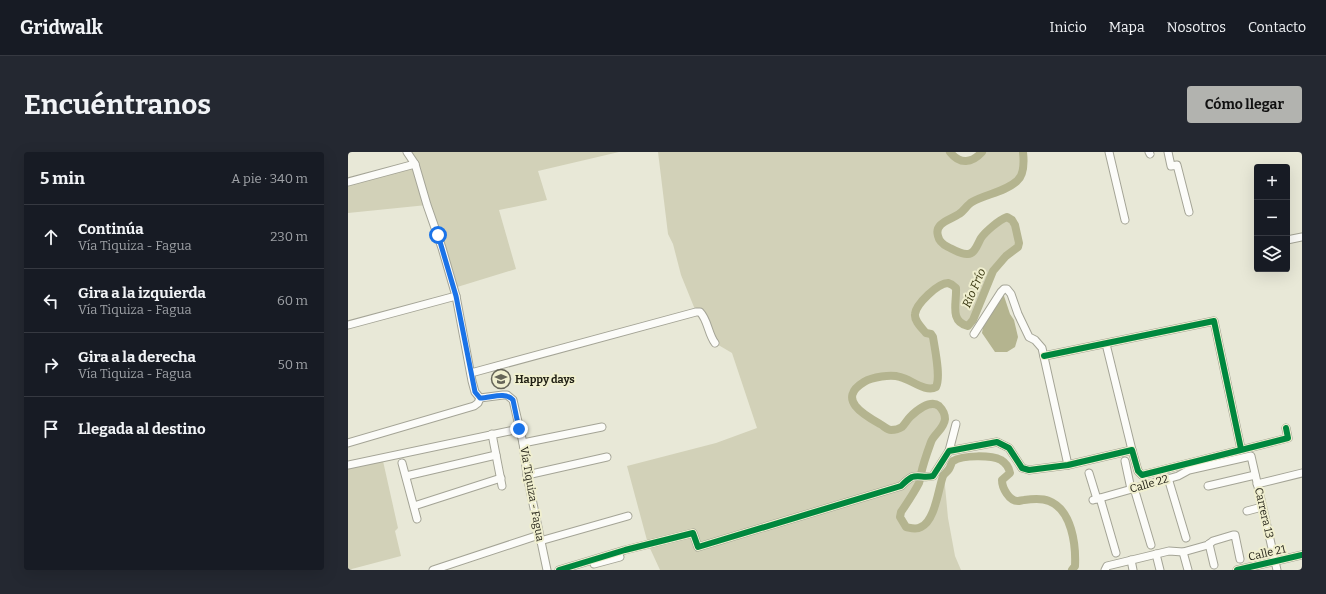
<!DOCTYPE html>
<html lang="es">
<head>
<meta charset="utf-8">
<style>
	:root { --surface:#171b24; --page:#242831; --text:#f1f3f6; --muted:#9ea1a6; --line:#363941; --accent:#b2b3af }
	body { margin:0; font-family:Bitter,serif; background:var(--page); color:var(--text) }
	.controls { position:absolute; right:12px; top:12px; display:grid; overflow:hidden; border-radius:4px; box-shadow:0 4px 16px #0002 }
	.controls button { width:36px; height:36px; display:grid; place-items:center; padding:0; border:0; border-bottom:1px solid var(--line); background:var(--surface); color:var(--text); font:20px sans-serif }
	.stop { position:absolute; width:12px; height:12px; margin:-9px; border:3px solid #1a73e8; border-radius:50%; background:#fff }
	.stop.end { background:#1a73e8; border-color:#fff; box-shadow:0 1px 4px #0008 }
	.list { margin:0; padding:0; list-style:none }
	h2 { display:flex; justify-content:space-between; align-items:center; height:52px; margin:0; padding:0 16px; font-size:17px }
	h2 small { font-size:13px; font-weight:400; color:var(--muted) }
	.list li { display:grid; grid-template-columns:26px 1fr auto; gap:12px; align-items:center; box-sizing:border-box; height:64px; padding:0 16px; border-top:1px solid var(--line) }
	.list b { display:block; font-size:15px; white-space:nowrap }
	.list p { margin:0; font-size:13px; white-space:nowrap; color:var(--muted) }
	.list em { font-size:13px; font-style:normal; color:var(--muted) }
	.icon { flex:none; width:22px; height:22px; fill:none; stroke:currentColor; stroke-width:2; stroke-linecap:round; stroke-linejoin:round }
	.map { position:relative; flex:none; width:954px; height:418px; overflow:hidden; border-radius:4px }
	header { display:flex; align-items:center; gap:24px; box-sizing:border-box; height:56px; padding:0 20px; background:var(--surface); border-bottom:1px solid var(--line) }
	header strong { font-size:19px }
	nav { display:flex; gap:22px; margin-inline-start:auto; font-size:14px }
	.intro { display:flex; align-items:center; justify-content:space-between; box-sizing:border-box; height:96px; padding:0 24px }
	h1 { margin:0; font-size:28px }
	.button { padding:10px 18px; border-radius:4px; background:var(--accent); color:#111; font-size:14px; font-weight:700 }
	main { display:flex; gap:24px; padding:0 24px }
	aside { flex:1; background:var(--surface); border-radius:4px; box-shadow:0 4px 16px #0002 }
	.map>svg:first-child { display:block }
	.green { fill:#d2d1b8 }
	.water { fill:#b4b48f }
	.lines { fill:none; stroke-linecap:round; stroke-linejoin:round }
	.river { stroke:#b4b48f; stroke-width:8 }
	.minor-casing { stroke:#a4a496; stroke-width:9 }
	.minor { stroke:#fcfcf9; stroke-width:7 }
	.cycleway-casing { stroke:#f0efcf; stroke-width:8 }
	.cycleway { stroke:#00873e; stroke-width:6 }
	.route { stroke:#1a73e8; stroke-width:5 }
	.labels { text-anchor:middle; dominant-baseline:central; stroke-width:4; stroke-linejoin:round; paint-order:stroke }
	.poi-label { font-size:11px; font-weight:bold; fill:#201f14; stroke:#f0efcf; text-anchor:start }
	.street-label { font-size:11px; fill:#201f14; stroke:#f0efcf }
	.water-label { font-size:12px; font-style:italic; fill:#383610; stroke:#f0efcf }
</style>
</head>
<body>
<header>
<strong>Gridwalk</strong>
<nav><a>Inicio</a><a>Mapa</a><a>Nosotros</a><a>Contacto</a></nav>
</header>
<div class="intro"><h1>Encuéntranos</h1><a class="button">Cómo llegar</a></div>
<main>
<aside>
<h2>5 min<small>A pie · 340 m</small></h2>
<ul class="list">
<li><svg class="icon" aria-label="ahead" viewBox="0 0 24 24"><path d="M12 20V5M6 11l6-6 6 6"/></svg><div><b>Continúa</b><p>Vía Tiquiza - Fagua</p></div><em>230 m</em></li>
<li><svg class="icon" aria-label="left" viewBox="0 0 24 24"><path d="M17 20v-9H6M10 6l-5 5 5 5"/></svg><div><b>Gira a la izquierda</b><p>Vía Tiquiza - Fagua</p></div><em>60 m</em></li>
<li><svg class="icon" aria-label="right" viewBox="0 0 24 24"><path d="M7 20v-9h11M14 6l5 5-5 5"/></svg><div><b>Gira a la derecha</b><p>Vía Tiquiza - Fagua</p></div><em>50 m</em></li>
<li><svg class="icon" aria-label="arrive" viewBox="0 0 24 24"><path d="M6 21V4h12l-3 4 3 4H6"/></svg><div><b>Llegada al destino</b></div></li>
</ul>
</aside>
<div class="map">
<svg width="954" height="418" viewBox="0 0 954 418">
	<rect width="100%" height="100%" fill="#e8e8d7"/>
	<!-- green -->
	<g class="green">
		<polygon points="59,0 271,0 190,19 199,48 151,58 168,117 106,136 79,53 0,61 0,30 67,12"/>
		<path d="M310,0H602C612,13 624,11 634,0H675V15L672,25L669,29L651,39L624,50L613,61L591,73L589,78L591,87L599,95L619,103C628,101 629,92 633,85C638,79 651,68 659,65L664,68L667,73L671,91L670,95L658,104L645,119L625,168L620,174C601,170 609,150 608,136C606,134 604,132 600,132C590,131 568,152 567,162C566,169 574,176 578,181L583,182L585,185C587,198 593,225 588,235C578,241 562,227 552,225C543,222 524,225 516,230C488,247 516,263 532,272C536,274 539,278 543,278C546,278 551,277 554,275C557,272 559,268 562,265C568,259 582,247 591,254C595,258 597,262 597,267C596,277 586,282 583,290C579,301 575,312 573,322C572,325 572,328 571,331C566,341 559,351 553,360L552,365L558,375C564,376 571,378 576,374C587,366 592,336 596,323L600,366L607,404L613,418H312L300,392L279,314L368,291L409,276L384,201L367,191L355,163L348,160L333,123L325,92L320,82Z"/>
		<polygon points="29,307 35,309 50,376 47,379 53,404 0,418 0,313"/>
	</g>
	<!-- water -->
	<polygon class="water" points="653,144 656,144 662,162 666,168 670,185 667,195 659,200 647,200 634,181 635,175"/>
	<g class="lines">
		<!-- river -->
		<g class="river">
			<path d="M602,0C612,13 624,11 634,0"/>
			<path d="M675,0C676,9 676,23 669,29C657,40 638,42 624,50C619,53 616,59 611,62C602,68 586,71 590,84C591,89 596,93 600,95C606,98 614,103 620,102C627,102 630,91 633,86C638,79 651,68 659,65L664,68L667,73L671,91L670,95L658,104L645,119L625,168L620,174C601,170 609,150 608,136C606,134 604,132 600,131C590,131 568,152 567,162C566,169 574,176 578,181L583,182L585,185C587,198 593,225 588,235C578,241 562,227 552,225C543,222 524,225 516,230C488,247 516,263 532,272C536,274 539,278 543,278C546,278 551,277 554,275C557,272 559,268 562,265C568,259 582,247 591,254C595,258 597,262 597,267C596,277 586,282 583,290C579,301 575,312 573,322C572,325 572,328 571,331C566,341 559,351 553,360L552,365L558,375C563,376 568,378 573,375C587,369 590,338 595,324C597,321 599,320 601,317C603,314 603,311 605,309C615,303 643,303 653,308C658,311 661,316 662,321L654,328C654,336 661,349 670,349C672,349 674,348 676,348C683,347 694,346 701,349C724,358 728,393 727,414L724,418"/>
		</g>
		<!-- minor casing -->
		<g class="minor-casing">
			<g id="minor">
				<polyline points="59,0 67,12 79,53 94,96 108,144 124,229 127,240 132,246"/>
				<polyline points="761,0 777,68"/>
				<polyline points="801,0 802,2"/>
				<polyline points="820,0 823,14 829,13 841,60"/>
				<polyline points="0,30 67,12"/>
				<polyline points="939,88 954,85"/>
				<polyline points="0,173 108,144"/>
				<polyline points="626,182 653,140 656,137 659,137 663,142 670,162 681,185 687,188 694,196 720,313"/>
				<polyline points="758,192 784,298"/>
				<polyline points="696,204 866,169 893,297"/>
				<path d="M123,221L348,160H352C360,168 360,182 367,191"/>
				<polyline points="132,246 155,243 159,243 165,248 175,291 179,323 199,418"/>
				<polyline points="144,282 154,334"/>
				<polyline points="0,291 126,254 130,251 132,246"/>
				<polyline points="175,291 254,275"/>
				<polyline points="601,299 608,272"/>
				<polyline points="777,309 783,337"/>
				<polyline points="54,311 69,367"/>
				<polyline points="0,313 171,277"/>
				<polyline points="741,321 749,347"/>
				<polyline points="179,323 259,305"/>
				<polyline points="58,324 148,303"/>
				<polyline points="820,326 838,386"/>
				<polyline points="909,332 954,321"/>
				<polyline points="860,334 907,323"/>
				<polyline points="786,336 803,393"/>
				<polyline points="752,346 768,401"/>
				<polyline points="745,348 830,324 841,318 903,304 929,418"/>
				<polyline points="66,354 153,326"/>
				<polyline points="899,359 914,355"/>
				<polyline points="192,389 280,364"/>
				<polyline points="861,392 866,413"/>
				<polyline points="835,400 840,418"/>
				<polyline points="808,402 812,418"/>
				<polyline points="783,408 785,418"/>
				<polyline points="246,412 272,405"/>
				<polyline points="85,418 191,383"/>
				<path d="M211,418L277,398L345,381L350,395L553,334C556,331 560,327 564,325C570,323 577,326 585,324L601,299L649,290L661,296L674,316L681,318L720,313L784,298L790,319L794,323L940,286L938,276"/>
				<polyline points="757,418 759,414 821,399 835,400 860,393 865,389 885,383 887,383 892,407"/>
				<polyline points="889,418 954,403"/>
			</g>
		</g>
		<!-- minor -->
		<use href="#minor" class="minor"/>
		<!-- cycleway casing -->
		<g class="cycleway-casing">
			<g id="cycleway">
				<polyline points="696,204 866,169 893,297"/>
				<path d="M211,418L277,398L345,381L350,395L553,334C556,331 560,327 564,325C570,323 577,326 585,324L601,299L649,290L661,296L674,316L681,318L720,313L784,298L790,319L794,323L940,286L938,276"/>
				<polyline points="889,418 954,403"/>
			</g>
		</g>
		<!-- cycleway -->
		<use href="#cycleway" class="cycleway"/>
	</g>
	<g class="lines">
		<!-- route -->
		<path class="route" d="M90,83L108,144L127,240L132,246C143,246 157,239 165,248L171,277"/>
	</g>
	<!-- icons -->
	<defs>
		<g id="school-ring" transform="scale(1)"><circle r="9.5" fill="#f0efcf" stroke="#666558" stroke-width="1.5"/><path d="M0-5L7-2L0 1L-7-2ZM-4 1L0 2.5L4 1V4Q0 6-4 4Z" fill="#666558"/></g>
	</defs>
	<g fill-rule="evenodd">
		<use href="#school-ring" x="153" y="227"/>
	</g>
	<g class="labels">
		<!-- poi labels -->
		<g class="poi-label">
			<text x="167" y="227">Happy days</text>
		</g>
		<!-- street labels -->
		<g class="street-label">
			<text transform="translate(801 332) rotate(-16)">Calle 22</text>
			<text transform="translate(184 342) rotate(80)">Vía Tiquiza - Fagua</text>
			<text transform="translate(916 361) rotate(77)">Carrera 13</text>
			<text transform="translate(919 401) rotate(-13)">Calle 21</text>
		</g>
		<!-- water labels -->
		<g class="water-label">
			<text transform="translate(626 136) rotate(-67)">Río Frío</text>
		</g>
	</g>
</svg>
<div class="controls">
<button>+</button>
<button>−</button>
<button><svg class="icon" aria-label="layers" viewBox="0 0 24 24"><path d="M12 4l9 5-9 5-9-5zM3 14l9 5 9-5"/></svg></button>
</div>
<div class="stop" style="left:90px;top:83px"></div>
<div class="stop end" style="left:171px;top:277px"></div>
</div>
</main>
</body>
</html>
